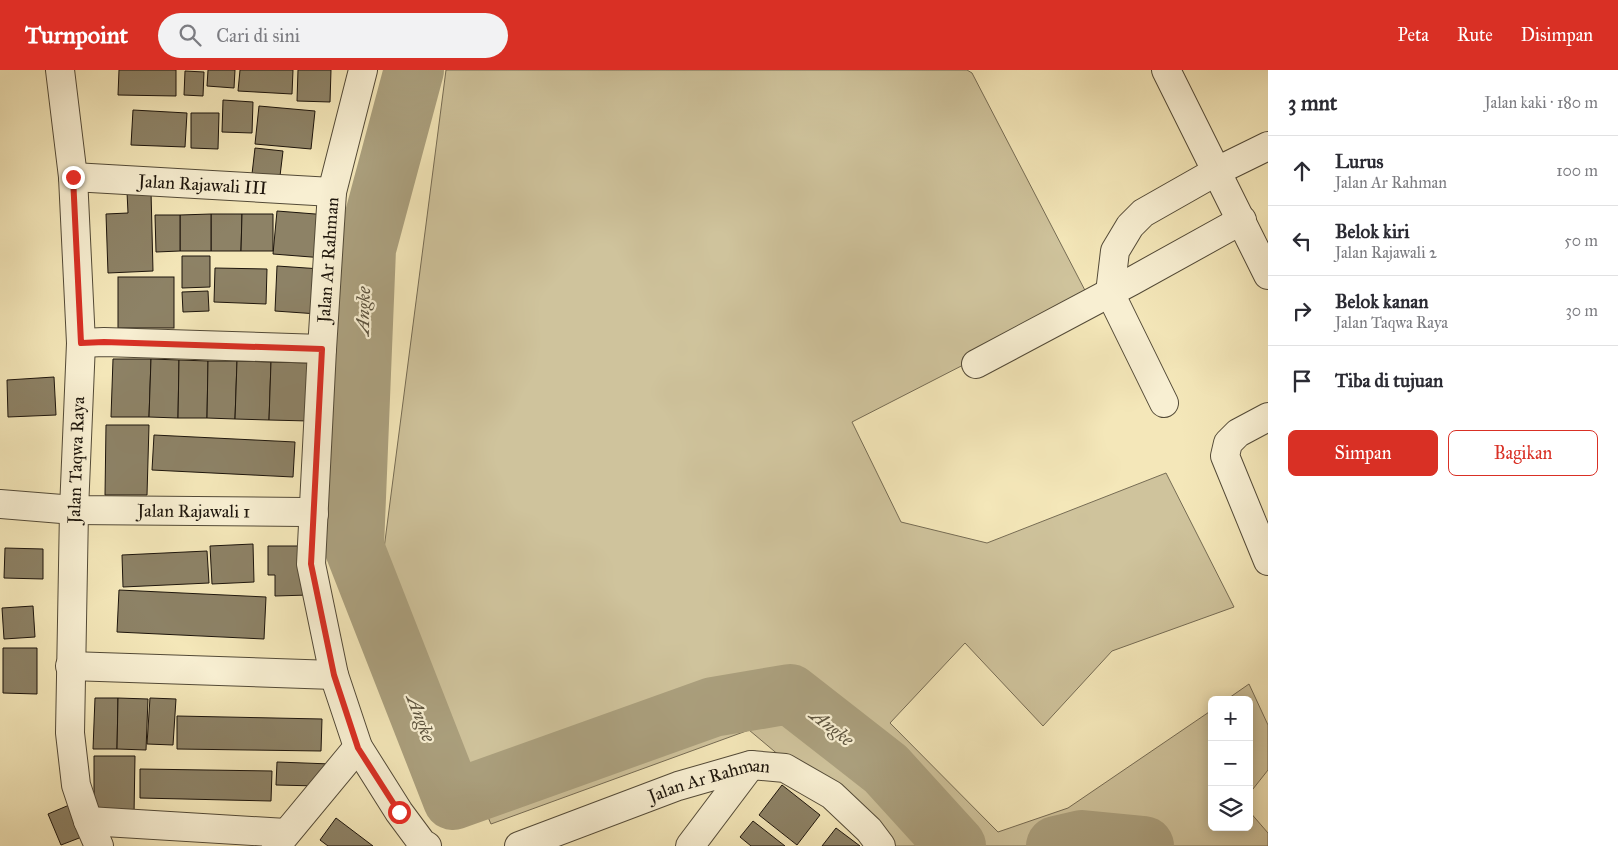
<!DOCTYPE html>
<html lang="id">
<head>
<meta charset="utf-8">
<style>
	:root { --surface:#fff; --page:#f2f2f3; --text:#2b2b33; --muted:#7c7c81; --line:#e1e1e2; --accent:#d93025 }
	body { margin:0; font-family:"IM FELL Great Primer",serif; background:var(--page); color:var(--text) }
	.controls { position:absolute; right:15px; bottom:15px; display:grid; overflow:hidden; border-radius:8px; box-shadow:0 2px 12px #0003 }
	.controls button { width:45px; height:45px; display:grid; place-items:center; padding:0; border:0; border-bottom:1px solid var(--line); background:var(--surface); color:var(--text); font:25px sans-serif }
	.stop { position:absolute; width:15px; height:15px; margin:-11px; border:4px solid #d93025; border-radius:50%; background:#fff }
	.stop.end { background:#d93025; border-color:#fff; box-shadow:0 1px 5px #0008 }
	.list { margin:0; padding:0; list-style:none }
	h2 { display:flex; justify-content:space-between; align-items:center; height:65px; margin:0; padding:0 20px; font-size:21px }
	h2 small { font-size:16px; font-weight:400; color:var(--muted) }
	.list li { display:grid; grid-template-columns:32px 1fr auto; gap:15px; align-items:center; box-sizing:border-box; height:70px; padding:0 20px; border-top:1px solid var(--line) }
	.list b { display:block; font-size:19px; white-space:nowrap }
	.list p { margin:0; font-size:16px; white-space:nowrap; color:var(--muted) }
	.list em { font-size:16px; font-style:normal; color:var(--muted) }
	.actions { display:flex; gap:10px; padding:15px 20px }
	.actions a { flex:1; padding:11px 0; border:1px solid var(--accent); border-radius:8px; text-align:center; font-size:18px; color:var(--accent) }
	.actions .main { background:var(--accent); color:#fff }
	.icon { flex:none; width:28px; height:28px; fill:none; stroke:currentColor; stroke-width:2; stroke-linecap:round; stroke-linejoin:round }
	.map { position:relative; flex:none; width:1268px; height:776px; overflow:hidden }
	header { display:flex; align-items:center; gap:30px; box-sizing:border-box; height:70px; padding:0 25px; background:var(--accent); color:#fff }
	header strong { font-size:24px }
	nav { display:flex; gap:28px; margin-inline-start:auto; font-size:18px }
	.search { width:350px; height:45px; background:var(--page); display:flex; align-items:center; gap:12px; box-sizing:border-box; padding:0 18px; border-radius:28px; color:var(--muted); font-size:19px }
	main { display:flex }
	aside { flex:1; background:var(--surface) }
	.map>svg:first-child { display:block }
	.green { fill:#cfc39c; stroke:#766c54 }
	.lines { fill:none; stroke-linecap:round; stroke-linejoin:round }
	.river { stroke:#aba07e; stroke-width:60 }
	.building { fill:#8d8266; stroke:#1d150c }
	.minor-casing { stroke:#534a37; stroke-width:30 }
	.minor { stroke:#f8efd2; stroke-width:28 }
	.route { stroke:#d93025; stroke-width:6 }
	.labels { text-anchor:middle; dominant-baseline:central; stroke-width:4.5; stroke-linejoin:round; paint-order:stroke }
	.street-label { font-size:18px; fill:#1d150c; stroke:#f8efd2 }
	.water-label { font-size:19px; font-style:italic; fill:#5d543f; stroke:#f8efd2 }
</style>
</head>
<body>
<header>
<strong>Turnpoint</strong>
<div class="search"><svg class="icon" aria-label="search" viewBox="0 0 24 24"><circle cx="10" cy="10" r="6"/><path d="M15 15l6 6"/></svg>Cari di sini</div>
<nav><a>Peta</a><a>Rute</a><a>Disimpan</a></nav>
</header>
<main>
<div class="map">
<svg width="1268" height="776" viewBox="0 0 1268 776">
	<rect width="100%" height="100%" fill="#f4e7b9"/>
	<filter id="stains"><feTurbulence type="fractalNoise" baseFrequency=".004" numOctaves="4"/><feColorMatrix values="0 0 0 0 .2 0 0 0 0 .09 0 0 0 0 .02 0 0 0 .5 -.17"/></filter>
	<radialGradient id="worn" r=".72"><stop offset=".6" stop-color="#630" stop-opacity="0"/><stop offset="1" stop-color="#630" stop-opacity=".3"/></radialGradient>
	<!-- green -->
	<g class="green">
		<polygon points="446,0 967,0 972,3 1090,230 852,352 901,452 987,473 1166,403 1234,537 1112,581 1043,656 965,573 890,653 998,762 1068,738 1212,640 1212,757 1249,757 1249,741 1268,763 1268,776 887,776 749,660 491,754 381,502"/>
		<polygon points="1249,614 1268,655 1268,700 1249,724 1249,630 1226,630"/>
	</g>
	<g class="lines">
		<!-- river -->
		<g class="river">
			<polyline points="414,0 366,179 354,477 453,730 713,637 790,624 886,699 956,776"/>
			<polyline points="1056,776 1082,770 1144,776"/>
		</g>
	</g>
	<!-- building -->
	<g class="building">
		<polygon points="119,0 176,0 176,26 118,25"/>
		<polygon points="208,0 235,0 234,18 207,16"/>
		<polygon points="240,0 293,0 292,24 238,21"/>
		<polygon points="298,0 331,0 330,32 297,31"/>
		<polygon points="185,1 204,2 203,26 184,25"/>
		<polygon points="223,30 253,32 252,63 222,62"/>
		<polygon points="259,36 315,41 311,79 255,74"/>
		<polygon points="133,40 187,43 185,77 131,75"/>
		<polygon points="191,43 219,43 218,79 191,78"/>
		<polygon points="255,78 283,81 280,106 252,104"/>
		<polygon points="151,121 153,201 108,203 106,144 128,143 127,122"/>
		<polygon points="277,141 328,145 324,188 273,184"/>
		<polygon points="211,144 242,144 241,181 211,181"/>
		<polygon points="211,144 211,181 180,181 180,145"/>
		<polygon points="242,144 273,144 273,181 241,181"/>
		<polygon points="155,145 180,145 180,181 156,182"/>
		<polygon points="182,186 210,186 210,217 182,218"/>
		<polygon points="277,196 321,199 318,244 275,241"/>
		<polygon points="215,198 267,199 266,234 214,232"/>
		<rect x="118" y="207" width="56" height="51"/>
		<polygon points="208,221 209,241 183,242 182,222"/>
		<polygon points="113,289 151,289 149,347 111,347"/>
		<polygon points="151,289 179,290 178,348 149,347"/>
		<polygon points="179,290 208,291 207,348 178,348"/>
		<polygon points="208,291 237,291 235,349 207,348"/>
		<polygon points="237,291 271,292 269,350 235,349"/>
		<polygon points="271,292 311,293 309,351 269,350"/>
		<polygon points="54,307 56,345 8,347 7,310"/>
		<polygon points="106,355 149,355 147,425 105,425"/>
		<polygon points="154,365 295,372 293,407 152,400"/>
		<polygon points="253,474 254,512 212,514 210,476"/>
		<polygon points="268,476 308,476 309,525 275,526 275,505 268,505"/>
		<polygon points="5,478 43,479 43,509 4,508"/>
		<polygon points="207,481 209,513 123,517 122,485"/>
		<polygon points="119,520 266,527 264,569 117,562"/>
		<polygon points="33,536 35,567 4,569 2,538"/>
		<polygon points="3,578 37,578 37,624 3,623"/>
		<polygon points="95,628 118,628 117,679 93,679"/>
		<polygon points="118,628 148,629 146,680 117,679"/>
		<polygon points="150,628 176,629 173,675 147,674"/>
		<polygon points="177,646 322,649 321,681 177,679"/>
		<polygon points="94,686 135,686 134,745 94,745"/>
		<polygon points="277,692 331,694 318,716 276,715"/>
		<polygon points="140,699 272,701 271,731 140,728"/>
		<polygon points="782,715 820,745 797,775 759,745"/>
		<polygon points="74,733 87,765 61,775 48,744"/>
		<polygon points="336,748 373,776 328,776 320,770"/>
		<polygon points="753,751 785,776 751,776 740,767"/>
		<polygon points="836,758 860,776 822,776"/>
	</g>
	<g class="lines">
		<!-- minor casing -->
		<g class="minor-casing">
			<g id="minor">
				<polyline points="60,0 73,107 81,273 74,440 70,663 76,715 88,751 99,776"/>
				<polyline points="363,0 332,122 322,279 311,494 334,605 358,677 399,742 422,773 427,776"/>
				<polyline points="1166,0 1268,205"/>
				<path id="s1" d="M73,107L332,122"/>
				<polyline points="81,273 104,272 322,279"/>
				<polyline points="976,294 1132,211 1242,150"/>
				<polyline points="1164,333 1110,223 1115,181 1130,156 1143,143 1217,101 1268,76"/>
				<polyline points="1268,347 1238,363 1228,373 1225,386 1268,491"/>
				<path id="s2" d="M0,434L74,440L303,442L314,444"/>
				<polyline points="70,596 334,605"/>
				<polyline points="88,751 286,763"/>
				<polyline points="276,776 358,677"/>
				<path id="s3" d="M519,776L678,716L751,695L785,698L832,725L869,760L881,776"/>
				<polyline points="690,776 751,695"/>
			</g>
		</g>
		<!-- minor -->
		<use href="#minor" class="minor"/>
	</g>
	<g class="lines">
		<!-- route -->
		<polyline class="route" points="73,107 81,273 104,272 322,279 311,494 334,605 358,678 399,742"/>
	</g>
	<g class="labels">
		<!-- street labels -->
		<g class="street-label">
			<text stroke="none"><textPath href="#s1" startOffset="130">Jalan Rajawali III</textPath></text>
			<text transform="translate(328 190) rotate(-86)">Jalan Ar Rahman</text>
			<text transform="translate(76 390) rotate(-88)">Jalan Taqwa Raya</text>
			<text stroke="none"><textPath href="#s2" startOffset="194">Jalan Rajawali 1</textPath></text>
			<text stroke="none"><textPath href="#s3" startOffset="202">Jalan Ar Rahman</textPath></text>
		</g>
		<!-- water labels -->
		<g class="water-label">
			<text transform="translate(363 241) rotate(-88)">Angke</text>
			<text transform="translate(421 648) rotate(69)">Angke</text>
			<text transform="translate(832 657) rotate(38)">Angke</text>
		</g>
	</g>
	<rect width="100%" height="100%" filter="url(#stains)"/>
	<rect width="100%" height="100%" fill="url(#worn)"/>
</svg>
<div class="controls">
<button>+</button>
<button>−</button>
<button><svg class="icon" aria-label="layers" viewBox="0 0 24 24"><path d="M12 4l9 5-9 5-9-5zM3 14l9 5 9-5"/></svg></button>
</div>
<div class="stop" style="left:399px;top:742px"></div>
<div class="stop end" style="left:73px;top:107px"></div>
</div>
<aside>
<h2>3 mnt<small>Jalan kaki · 180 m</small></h2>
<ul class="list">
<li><svg class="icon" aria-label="ahead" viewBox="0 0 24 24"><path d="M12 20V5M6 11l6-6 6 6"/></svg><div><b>Lurus</b><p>Jalan Ar Rahman</p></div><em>100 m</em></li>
<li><svg class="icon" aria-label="left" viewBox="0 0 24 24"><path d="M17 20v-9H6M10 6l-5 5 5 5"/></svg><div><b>Belok kiri</b><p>Jalan Rajawali 2</p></div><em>50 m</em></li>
<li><svg class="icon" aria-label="right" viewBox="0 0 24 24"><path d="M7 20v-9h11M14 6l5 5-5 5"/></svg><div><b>Belok kanan</b><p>Jalan Taqwa Raya</p></div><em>30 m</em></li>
<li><svg class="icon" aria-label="arrive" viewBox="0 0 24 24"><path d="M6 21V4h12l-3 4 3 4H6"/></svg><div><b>Tiba di tujuan</b></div></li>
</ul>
<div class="actions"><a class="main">Simpan</a><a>Bagikan</a></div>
</aside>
</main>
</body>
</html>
